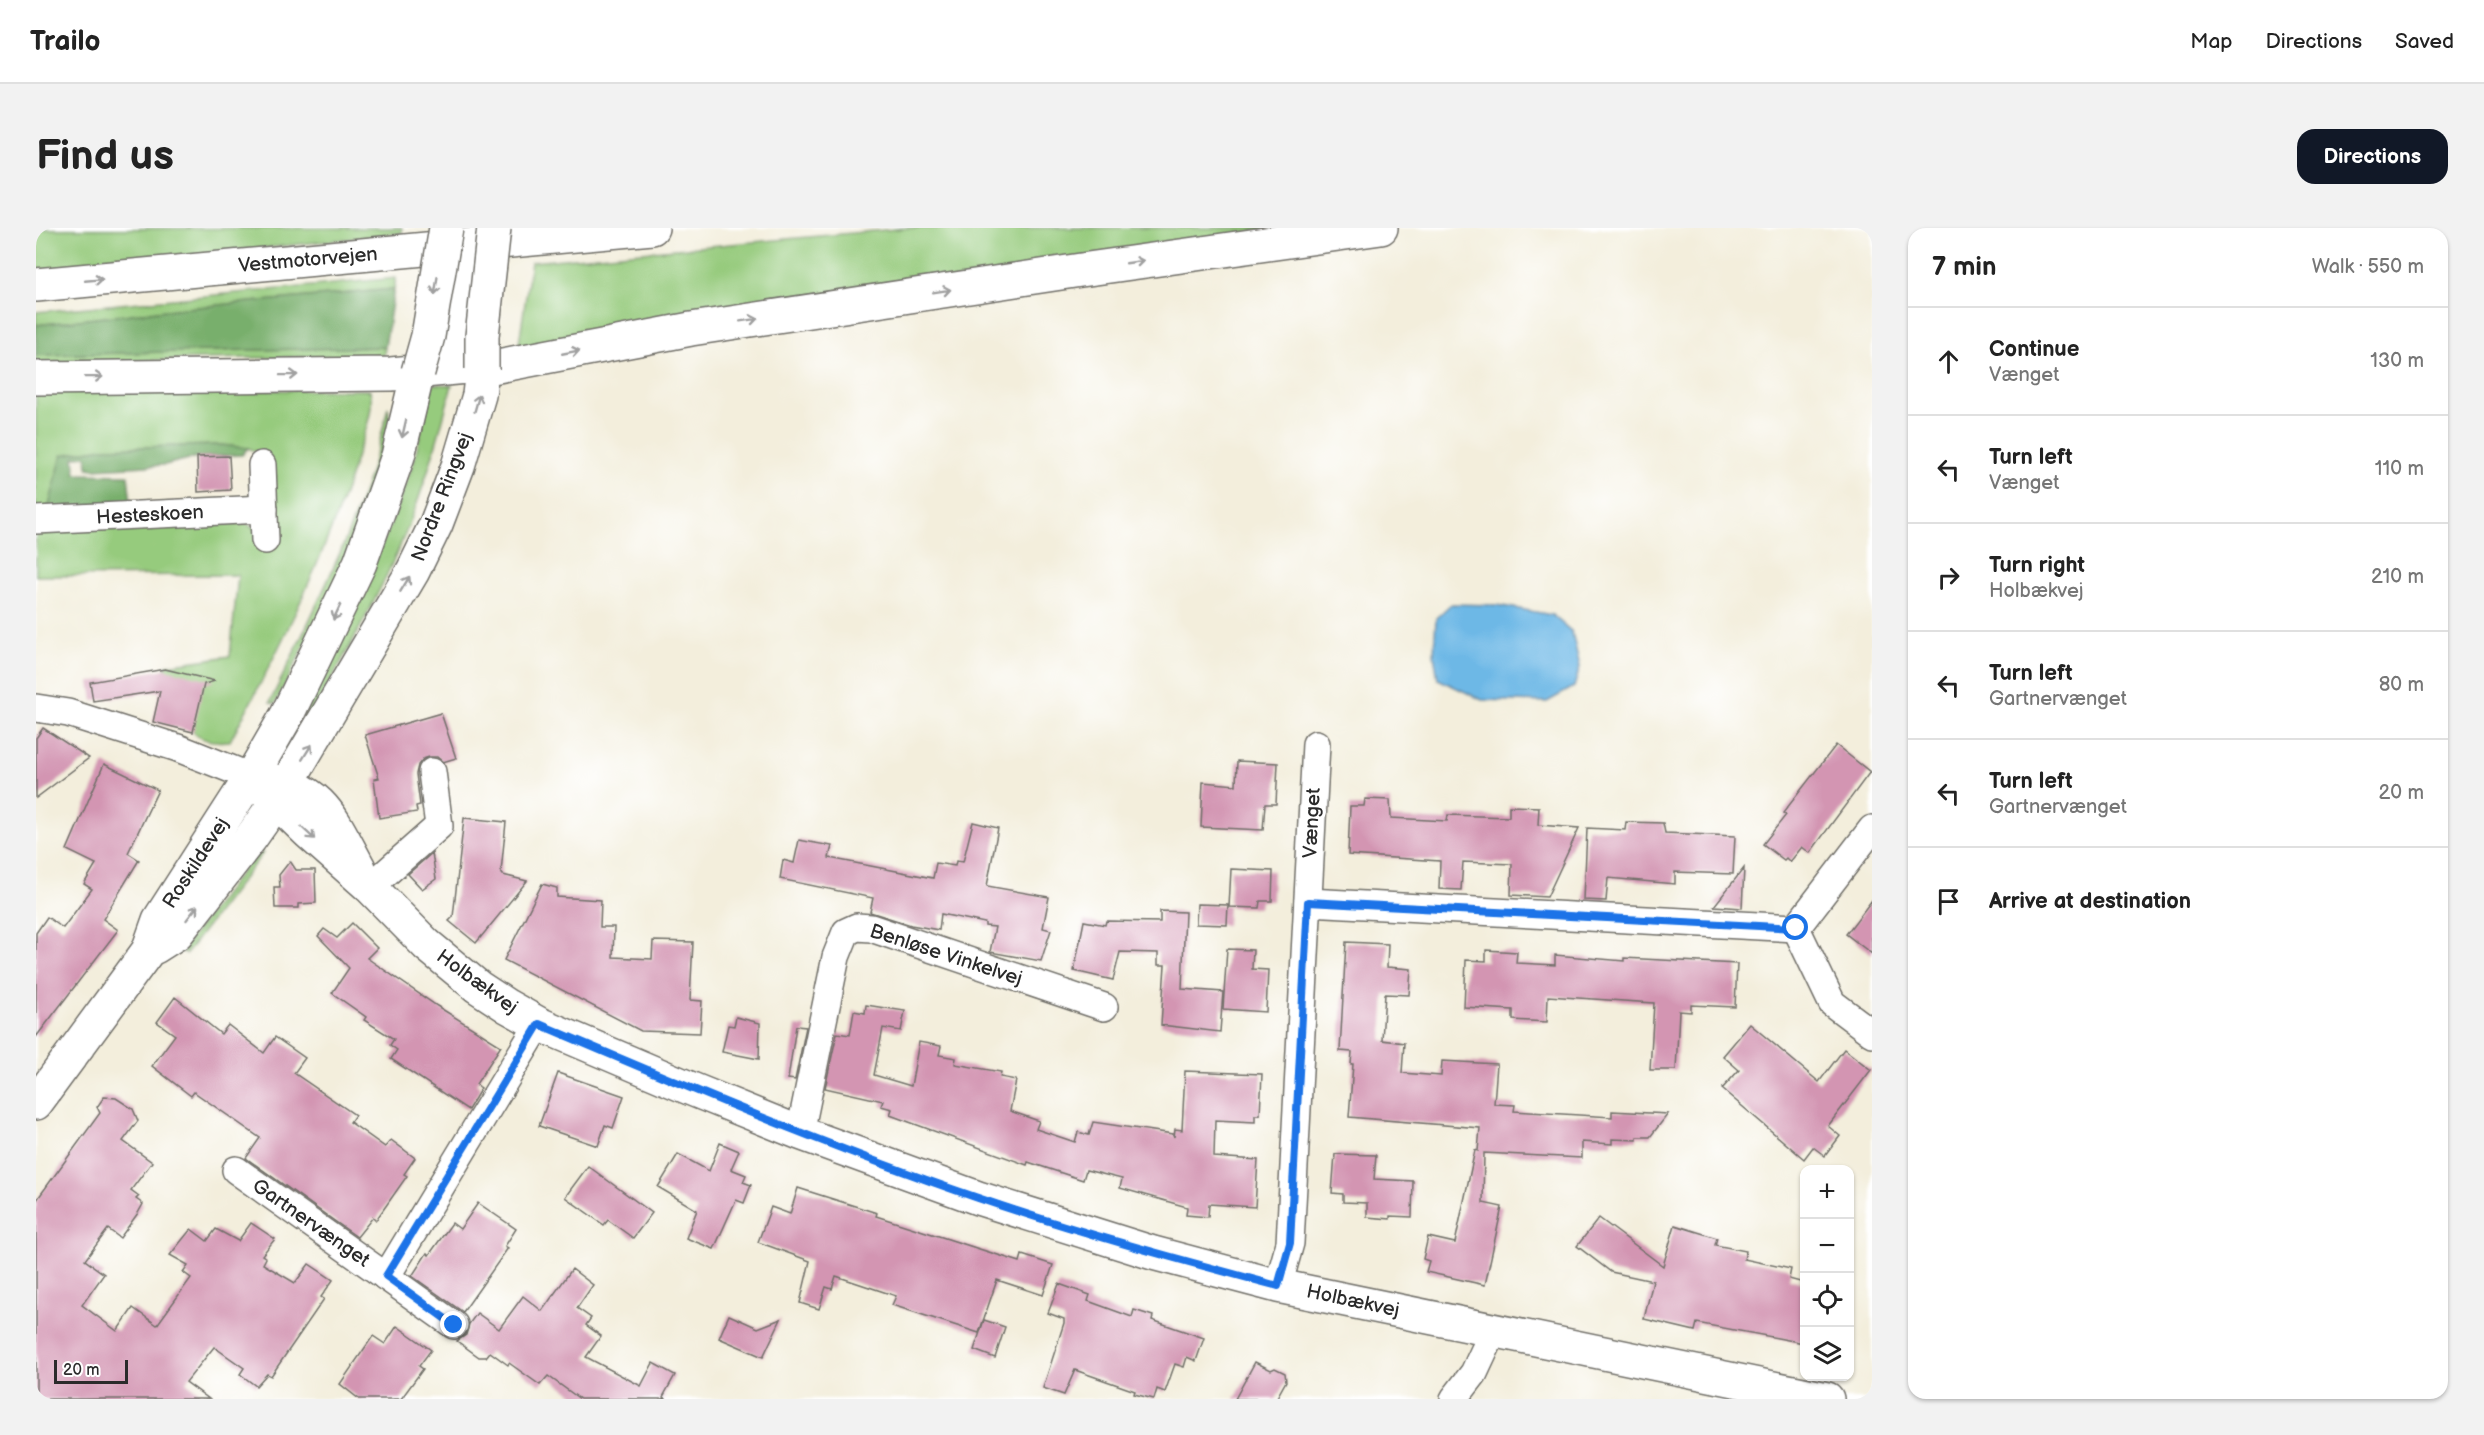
<!DOCTYPE html>
<html lang="en">
<head>
<meta charset="utf-8">
<style>
	:root { --surface:#fff; --page:#f2f2f2; --text:#222; --muted:#767676; --line:#e0e0e0; --accent:#111827 }
	body { margin:0; font-family:"Balsamiq Sans",sans-serif; background:var(--page); color:var(--text) }
	.controls { position:absolute; right:18px; bottom:18px; display:grid; overflow:hidden; border-radius:12px; box-shadow:0 2px 4px #0004 }
	.controls button { width:54px; height:54px; display:grid; place-items:center; padding:0; border:0; border-bottom:2px solid var(--line); background:var(--surface); color:var(--text); font:30px sans-serif }
	.scale { position:absolute; left:18px; bottom:15px; width:74px; box-sizing:border-box; padding-left:6px; border:3px solid #2b2b2b; border-top:0; font-size:16px; line-height:21px; white-space:nowrap; color:#2b2b2b; -webkit-text-stroke:4px #fff; paint-order:stroke }
	.stop { position:absolute; width:18px; height:18px; margin:-14px; border:4px solid #1a73e8; border-radius:50%; background:#fff }
	.stop.end { background:#1a73e8; border-color:#fff; box-shadow:0 2px 6px #0008 }
	.list { margin:0; padding:0; list-style:none }
	h2 { display:flex; justify-content:space-between; align-items:center; height:78px; margin:0; padding:0 24px; font-size:26px }
	h2 small { font-size:20px; font-weight:400; color:var(--muted) }
	.list li { display:grid; grid-template-columns:39px 1fr auto; gap:18px; align-items:center; box-sizing:border-box; height:108px; padding:0 24px; border-top:2px solid var(--line) }
	.list b { display:block; font-size:22px; white-space:nowrap }
	.list p { margin:0; font-size:20px; white-space:nowrap; color:var(--muted) }
	.list em { font-size:20px; font-style:normal; color:var(--muted) }
	.icon { flex:none; width:33px; height:33px; fill:none; stroke:currentColor; stroke-width:2; stroke-linecap:round; stroke-linejoin:round }
	.map { position:relative; flex:none; width:1836px; height:1171px; overflow:hidden; border-radius:18px }
	header { display:flex; align-items:center; gap:36px; box-sizing:border-box; height:84px; padding:0 30px; background:var(--surface); border-bottom:2px solid var(--line) }
	header strong { font-size:28px }
	nav { display:flex; gap:33px; margin-inline-start:auto; font-size:21px }
	.intro { display:flex; align-items:center; justify-content:space-between; box-sizing:border-box; height:144px; padding:0 36px }
	h1 { margin:0; font-size:42px }
	.button { padding:15px 27px; border-radius:18px; background:var(--accent); color:#fff; font-size:21px; font-weight:700 }
	main { display:flex; gap:36px; padding:0 36px }
	aside { flex:1; background:var(--surface); border-radius:18px; box-shadow:0 2px 4px #0004 }
	.map>svg:first-child { display:block }
	.green { fill:#96cb7d; stroke:#607b54; stroke-width:1.5 }
	.forest { fill:#78af6c; stroke:#526d4c; stroke-width:1.5 }
	.water { fill:#6db8e6; stroke:#4c7288; stroke-width:1.5 }
	.building { fill:#d395b2 }
	.lines { fill:none; stroke-linecap:round; stroke-linejoin:round }
	.street-casing { stroke:#716f69; stroke-width:30 }
	.secondary-casing { stroke:#716f69; stroke-width:36 }
	.highway-casing { stroke:#716f69; stroke-width:36 }
	.street { stroke:#fff; stroke-width:27 }
	.secondary { stroke:#fff; stroke-width:33 }
	.highway { stroke:#fff; stroke-width:33 }
	.secondary-bridge-casing { stroke:#716f69; stroke-width:36; stroke-linecap:butt }
	.secondary-bridge { stroke:#fff; stroke-width:33 }
	.oneway { stroke:#a0a0a0 }
	.route { stroke:#1a73e8; stroke-width:8 }
	.labels { text-anchor:middle; dominant-baseline:central; stroke-width:6; stroke-linejoin:round; paint-order:stroke }
	.street-label { font-size:20px; fill:#2b2b2b; stroke:#fff }
</style>
</head>
<body>
<header>
<strong>Trailo</strong>
<nav><a>Map</a><a>Directions</a><a>Saved</a></nav>
</header>
<div class="intro"><h1>Find us</h1><a class="button">Directions</a></div>
<main>
<div class="map">
<svg width="1836" height="1171" viewBox="0 0 1836 1171">
	<rect width="100%" height="100%" fill="#fff"/>
	<filter id="ink" filterUnits="userSpaceOnUse"><feTurbulence type="fractalNoise" baseFrequency=".0167" numOctaves="2"/><feDisplacementMap in="SourceGraphic" scale="12" xChannelSelector="R" yChannelSelector="G"/><feConvolveMatrix kernelMatrix="1 2 1 2 8 2 1 2 1" color-interpolation-filters="sRGB"/></filter>
	<filter id="wash" filterUnits="userSpaceOnUse"><feTurbulence type="fractalNoise" baseFrequency=".008" numOctaves="4" result="noise"/><feDisplacementMap in="SourceGraphic" scale="24" xChannelSelector="R" yChannelSelector="G"/><feGaussianBlur stdDeviation="1.35" result="paint"/><feColorMatrix in="noise" values="0 0 0 0 0 0 0 0 0 0 0 0 0 0 0 0 0 1.4 0 .05"/><feComposite in="paint" operator="in"/></filter>
	<g filter="url(#wash)">
		<rect width="100%" height="100%" fill="#f3eedc"/>
		<!-- green -->
		<g class="green">
			<polygon points="366,0 366,5 0,45 0,1"/>
			<polygon points="871,0 1236,0 482,122 495,34"/>
			<polygon points="360,50 358,61 140,81 0,97 0,84"/>
			<polygon points="349,119 348,127 0,135 0,127"/>
			<path d="M396,156L416,157C402,211 387,266 364,318C337,380 303,438 270,496L265,494L353,301L378,233Z"/>
			<path d="M334,162C339,183 328,205 322,224C291,326 244,421 194,513C180,514 167,514 157,504L129,441L131,437L194,428L202,347L0,348V303L210,295L217,300L234,230L212,220L185,217L68,220L27,227L12,282H0V163Z"/>
			<path d="M352,179L355,198L318,308L291,373L239,476L234,474C280,379 330,282 352,179Z"/>
			<polygon points="224,624 227,625 150,726 145,723 215,631"/>
		</g>
		<!-- forest -->
		<g class="forest">
			<polygon points="358,61 349,119 0,127 0,97 140,81"/>
			<polygon points="185,217 212,220 206,227 161,229 129,237 58,241 52,240 51,228 38,229 40,246 92,247 95,276 12,282 26,227 68,220"/>
		</g>
		<!-- water -->
		<polygon class="water" points="1415,376 1461,377 1516,387 1536,404 1544,439 1538,459 1511,474 1446,472 1402,451 1398,426 1400,390"/>
		<g id="blocks">
			<!-- building -->
			<g class="building">
				<polygon points="193,228 195,262 162,264 161,229"/>
				<polygon points="129,441 179,453 168,456 157,504 117,494 124,463 57,473 54,454"/>
				<polygon points="405,485 420,530 407,534 401,529 393,529 387,531 382,537 380,546 384,577 380,578 381,584 343,590 338,551 343,550 329,507"/>
				<polygon points="7,500 53,530 0,570 0,510"/>
				<polygon points="1800,517 1834,544 1774,625 1766,619 1754,634 1750,630 1748,632 1727,616 1750,587 1747,585"/>
				<polygon points="1201,533 1242,535 1240,576 1229,576 1227,602 1165,599 1167,554 1200,557"/>
				<polygon points="68,536 122,562 92,625 103,632 67,691 82,702 0,809 0,705 11,689 27,700 56,661 48,656 60,636 31,622"/>
				<polygon points="1329,571 1354,572 1355,590 1411,593 1412,587 1473,589 1473,578 1503,579 1502,597 1543,600 1511,669 1475,667 1476,636 1427,634 1425,662 1403,661 1404,633 1312,627 1314,578 1328,578"/>
				<polygon points="428,590 470,594 465,644 467,647 491,653 440,715 413,693 417,689"/>
				<polygon points="937,594 962,600 951,658 1013,669 1007,700 1015,702 1005,733 954,724 959,699 949,698 949,695 905,686 903,702 875,697 834,684 837,670 744,651 747,632 758,635 763,612 796,618 793,630 897,650 900,635 919,638 920,633 927,634"/>
				<polygon points="1590,594 1627,595 1629,605 1699,608 1697,646 1639,644 1639,656 1572,650 1570,673 1548,672 1551,600 1589,602"/>
				<polygon points="396,625 400,651 386,661 372,646"/>
				<polygon points="254,633 260,642 279,642 280,675 263,676 263,680 239,680 238,659 244,659 243,647"/>
				<polygon points="1708,640 1706,680 1678,678"/>
				<polygon points="1195,641 1237,643 1236,673 1224,673 1223,680 1193,679"/>
				<polygon points="506,656 521,660 521,669 565,672 564,699 578,699 577,729 616,731 617,713 657,714 654,772 666,773 664,805 605,803 468,732"/>
				<polygon points="1836,672 1836,726 1810,706"/>
				<polygon points="1161,676 1192,677 1191,697 1160,696"/>
				<polygon points="1124,683 1149,684 1146,761 1187,764 1184,804 1125,797 1129,737 1122,737 1122,725 1084,724 1077,752 1038,743 1048,693 1069,697 1070,693 1124,694"/>
				<polygon points="316,695 341,720 331,730 401,778 465,818 440,856 445,860 432,882 355,831 361,822 354,817 358,811 328,792 330,789 296,765 313,740 282,708 288,701 301,710"/>
				<polygon points="1310,714 1352,716 1351,739 1375,741 1373,767 1349,766 1346,812 1368,815 1366,845 1405,848 1406,833 1461,836 1458,876 1479,877 1478,883 1576,889 1576,883 1632,886 1614,909 1601,909 1601,912 1576,911 1576,916 1546,914 1546,930 1448,925 1447,975 1466,979 1449,1057 1390,1044 1393,1033 1387,1031 1392,1009 1419,1015 1439,922 1442,923 1444,900 1313,889 1317,836 1315,836 1316,824 1304,823"/>
				<polygon points="1191,721 1217,722 1216,741 1232,742 1230,784 1187,781"/>
				<polygon points="1450,722 1481,724 1480,735 1519,737 1519,727 1588,733 1588,730 1701,736 1699,779 1655,777 1655,784 1643,783 1640,842 1614,842 1618,775 1512,768 1511,794 1477,792 1477,782 1428,779 1430,732 1450,733"/>
				<polygon points="139,769 185,806 192,797 228,825 239,809 269,830 258,845 319,887 314,894 349,919 355,912 379,930 368,946 371,948 340,992 337,989 321,1009 210,930 224,910 158,864 155,868 116,838 139,807 121,794"/>
				<polygon points="830,777 869,783 865,803 847,800 838,847 875,858 883,814 905,818 903,827 920,830 919,836 965,844 964,849 980,852 974,883 1003,893 1000,901 1039,914 1042,904 1053,907 1057,894 1137,906 1138,909 1139,901 1146,902 1149,843 1226,846 1224,887 1219,887 1219,894 1179,892 1178,929 1222,932 1219,979 1173,976 1172,989 1150,987 1151,979 1084,960 1086,951 1050,942 1047,952 992,934 991,937 854,887 856,881 845,878 847,873 789,860 801,805 814,807 818,783 829,785"/>
				<polygon points="700,789 724,795 723,831 686,824 692,797 698,798"/>
				<polygon points="1714,796 1783,854 1808,821 1835,842 1792,898 1804,908 1789,928 1777,919 1768,931 1686,861 1703,842 1687,828"/>
				<polygon points="760,798 770,799 759,852 752,851"/>
				<polygon points="522,845 588,868 577,900 569,897 562,918 503,898"/>
				<polygon points="68,869 80,870 97,881 102,893 87,913 116,934 95,962 103,968 100,971 107,976 102,985 84,1010 72,1001 49,1032 68,1046 46,1077 81,1103 97,1080 121,1097 155,1050 147,1044 152,1037 134,1027 155,1001 171,1013 180,1001 202,1013 215,995 239,1011 226,1027 230,1030 227,1036 259,1055 273,1036 297,1052 285,1069 288,1071 235,1148 231,1146 220,1158 204,1146 208,1140 178,1119 150,1154 173,1171 0,1171 0,973 64,885 61,879"/>
				<polygon points="684,915 703,923 695,941 710,947 707,954 715,957 708,975 700,972 678,1021 650,1010 661,982 622,959 642,926 673,943"/>
				<polygon points="1299,926 1340,927 1338,951 1377,953 1376,989 1354,988 1354,991 1331,989 1331,975 1307,974 1307,966 1296,965"/>
				<polygon points="552,938 616,985 597,1010 572,992 568,997 529,969"/>
				<polygon points="762,960 841,985 840,988 984,1034 986,1027 1017,1037 1007,1067 961,1052 943,1105 856,1077 860,1068 800,1048 796,1061 790,1059 783,1081 764,1075 774,1033 722,1014 735,979 754,986"/>
				<polygon points="442,975 480,1001 469,1018 472,1020 427,1084 376,1048 391,1025 393,1027 416,995 424,1001"/>
				<polygon points="1563,990 1627,1038 1639,997 1681,1010 1679,1017 1710,1023 1708,1031 1755,1041 1753,1051 1768,1055 1768,1115 1661,1095 1659,1103 1608,1091 1617,1053 1575,1044 1541,1018"/>
				<polygon points="536,1041 557,1057 541,1080 555,1090 550,1097 565,1108 550,1129 605,1158 617,1135 639,1147 627,1169 630,1171 544,1171 512,1148 504,1157 473,1135 472,1137 454,1124 450,1129 443,1129 421,1113 430,1107 433,1096 441,1085 463,1101 487,1068 506,1083"/>
				<polygon points="1023,1056 1054,1067 1052,1073 1096,1089 1098,1082 1117,1088 1116,1092 1168,1110 1160,1133 1151,1129 1148,1139 1139,1136 1129,1164 1121,1161 1118,1171 1098,1166 1099,1163 1039,1142 1028,1167 1007,1160 1028,1095 1028,1091 1012,1085"/>
				<polygon points="693,1087 722,1100 745,1091 727,1129 683,1110"/>
				<polygon points="948,1092 969,1099 959,1130 938,1122"/>
				<polygon points="361,1098 395,1122 383,1138 387,1141 365,1171 323,1171 304,1156 337,1108 349,1116"/>
				<polygon points="1219,1134 1235,1142 1239,1140 1249,1145 1250,1153 1240,1171 1199,1171"/>
			</g>
		</g>
	</g>
	<g filter="url(#ink)">
		<use href="#blocks" fill-opacity="0" stroke="#716f69" stroke-width="1.5"/>
		<g class="lines">
			<!-- street casing -->
			<g class="street-casing">
				<g id="street">
					<polyline points="226,237 229,312"/>
					<polyline points="0,292 228,281"/>
					<polyline points="0,480 32,485 142,520 215,549"/>
					<polyline points="334,659 403,598 396,544"/>
					<polyline points="1272,674 1760,700 1836,601"/>
					<polyline points="1760,700 1796,775 1836,805"/>
					<polyline points="764,905 800,729 810,704 821,699 835,700 1068,779"/>
					<polyline points="200,942 418,1097"/>
					<polyline points="350,1049 503,796"/>
					<polyline points="1242,1058 1254,1015 1280,516"/>
					<polyline points="1418,1171 1438,1145 1458,1102"/>
				</g>
			</g>
			<!-- secondary casing -->
			<g class="secondary-casing">
				<g id="secondary">
					<polyline points="419,23 424,43 416,117 419,130 431,139"/>
					<polyline points="215,549 273,605 334,659 391,717 442,759 471,778 503,796 658,862 764,905 942,970 1117,1025 1242,1058 1791,1171"/>
					<path d="M229,551C288,560 297,593 323,640"/>
					<polyline points="119,719 141,705 214,611 240,574 377,343 400,296 422,238 443,167 446,141"/>
					<polyline points="0,875 112,723 123,692 215,549 251,487 324,335 362,228 382,144"/>
				</g>
			</g>
			<!-- highway casing -->
			<g class="highway-casing">
				<g id="highway">
					<polyline points="0,57 616,0"/>
					<polyline points="0,150 355,146 431,139 446,141 655,101 1045,42 1345,0"/>
				</g>
			</g>
			<!-- street -->
			<use href="#street" class="street"/>
			<!-- secondary -->
			<use href="#secondary" class="secondary"/>
			<!-- highway -->
			<use href="#highway" class="highway"/>
			<!-- secondary-bridge casing -->
			<g class="secondary-bridge-casing">
				<g id="secondary-bridge">
					<polyline points="446,141 446,108 458,0"/>
					<polyline points="382,144 392,108 410,0"/>
				</g>
			</g>
			<!-- secondary-bridge -->
			<use href="#secondary-bridge" class="secondary-bridge"/>
		</g>
		<!-- one-way arrows -->
		<defs><path id="oneway-shaft" d="M-6 0H5M1.5-3L5.5 0L1.5 3" fill="none" stroke-width="1.6" stroke-linecap="round" stroke-linejoin="round" transform="scale(1.5)"/></defs>
		<g class="oneway">
			<use href="#oneway-shaft" transform="translate(1099 34) rotate(-8)"/>
			<use href="#oneway-shaft" transform="translate(58 52) rotate(-5)"/>
			<use href="#oneway-shaft" transform="translate(400 58) rotate(99)"/>
			<use href="#oneway-shaft" transform="translate(906 63) rotate(-9)"/>
			<use href="#oneway-shaft" transform="translate(713 92) rotate(-9)"/>
			<use href="#oneway-shaft" transform="translate(535 124) rotate(-11)"/>
			<use href="#oneway-shaft" transform="translate(253 147) rotate(-1)"/>
			<use href="#oneway-shaft" transform="translate(58 149) rotate(-1)"/>
			<use href="#oneway-shaft" transform="translate(441 175) rotate(-74)"/>
			<use href="#oneway-shaft" transform="translate(368 201) rotate(103)"/>
			<use href="#oneway-shaft" transform="translate(369 356) rotate(-59)"/>
			<use href="#oneway-shaft" transform="translate(301 384) rotate(115)"/>
			<use href="#oneway-shaft" transform="translate(271 524) rotate(-58)"/>
			<use href="#oneway-shaft" transform="translate(272 605) rotate(43)"/>
			<use href="#oneway-shaft" transform="translate(156 685) rotate(-52)"/>
		</g>
	</g>
	<g class="lines" filter="url(#ink)">
		<!-- route -->
		<path class="route" d="M418,1097L350,1048L503,796C648,858 793,919 942,970C1041,1004 1141,1031 1242,1058L1254,1015L1272,674L1760,700"/>
	</g>
	<g class="labels">
		<!-- street labels -->
		<g class="street-label">
			<text transform="translate(272 32) rotate(-5)">Vestmotorvejen</text>
			<text transform="translate(406 269) rotate(-69)">Nordre Ringvej</text>
			<text transform="translate(114 287) rotate(-3)">Hesteskoen</text>
			<text transform="translate(1276 595) rotate(-87)">Vænget</text>
			<text transform="translate(160 635) rotate(-57)">Roskildevej</text>
			<text transform="translate(910 727) rotate(18)">Benløse Vinkelvej</text>
			<text transform="translate(441 754) rotate(36)">Holbækvej</text>
			<text transform="translate(275 995) rotate(35)">Gartnervænget</text>
			<text transform="translate(1317 1073) rotate(12)">Holbækvej</text>
		</g>
	</g>
</svg>
<div class="controls">
<button>+</button>
<button>−</button>
<button><svg class="icon" aria-label="locate" viewBox="0 0 24 24"><circle cx="12" cy="12" r="6"/><path d="M12 2v4M12 18v4M2 12h4M18 12h4"/></svg></button>
<button><svg class="icon" aria-label="layers" viewBox="0 0 24 24"><path d="M12 4l9 5-9 5-9-5zM3 14l9 5 9-5"/></svg></button>
</div>
<div class="scale">20 m</div>
<div class="stop" style="left:1760px;top:700px"></div>
<div class="stop end" style="left:418px;top:1097px"></div>
</div>
<aside>
<h2>7 min<small>Walk · 550 m</small></h2>
<ul class="list">
<li><svg class="icon" aria-label="ahead" viewBox="0 0 24 24"><path d="M12 20V5M6 11l6-6 6 6"/></svg><div><b>Continue</b><p>Vænget</p></div><em>130 m</em></li>
<li><svg class="icon" aria-label="left" viewBox="0 0 24 24"><path d="M17 20v-9H6M10 6l-5 5 5 5"/></svg><div><b>Turn left</b><p>Vænget</p></div><em>110 m</em></li>
<li><svg class="icon" aria-label="right" viewBox="0 0 24 24"><path d="M7 20v-9h11M14 6l5 5-5 5"/></svg><div><b>Turn right</b><p>Holbækvej</p></div><em>210 m</em></li>
<li><svg class="icon" aria-label="left" viewBox="0 0 24 24"><path d="M17 20v-9H6M10 6l-5 5 5 5"/></svg><div><b>Turn left</b><p>Gartnervænget</p></div><em>80 m</em></li>
<li><svg class="icon" aria-label="left" viewBox="0 0 24 24"><path d="M17 20v-9H6M10 6l-5 5 5 5"/></svg><div><b>Turn left</b><p>Gartnervænget</p></div><em>20 m</em></li>
<li><svg class="icon" aria-label="arrive" viewBox="0 0 24 24"><path d="M6 21V4h12l-3 4 3 4H6"/></svg><div><b>Arrive at destination</b></div></li>
</ul>
</aside>
</main>
</body>
</html>
